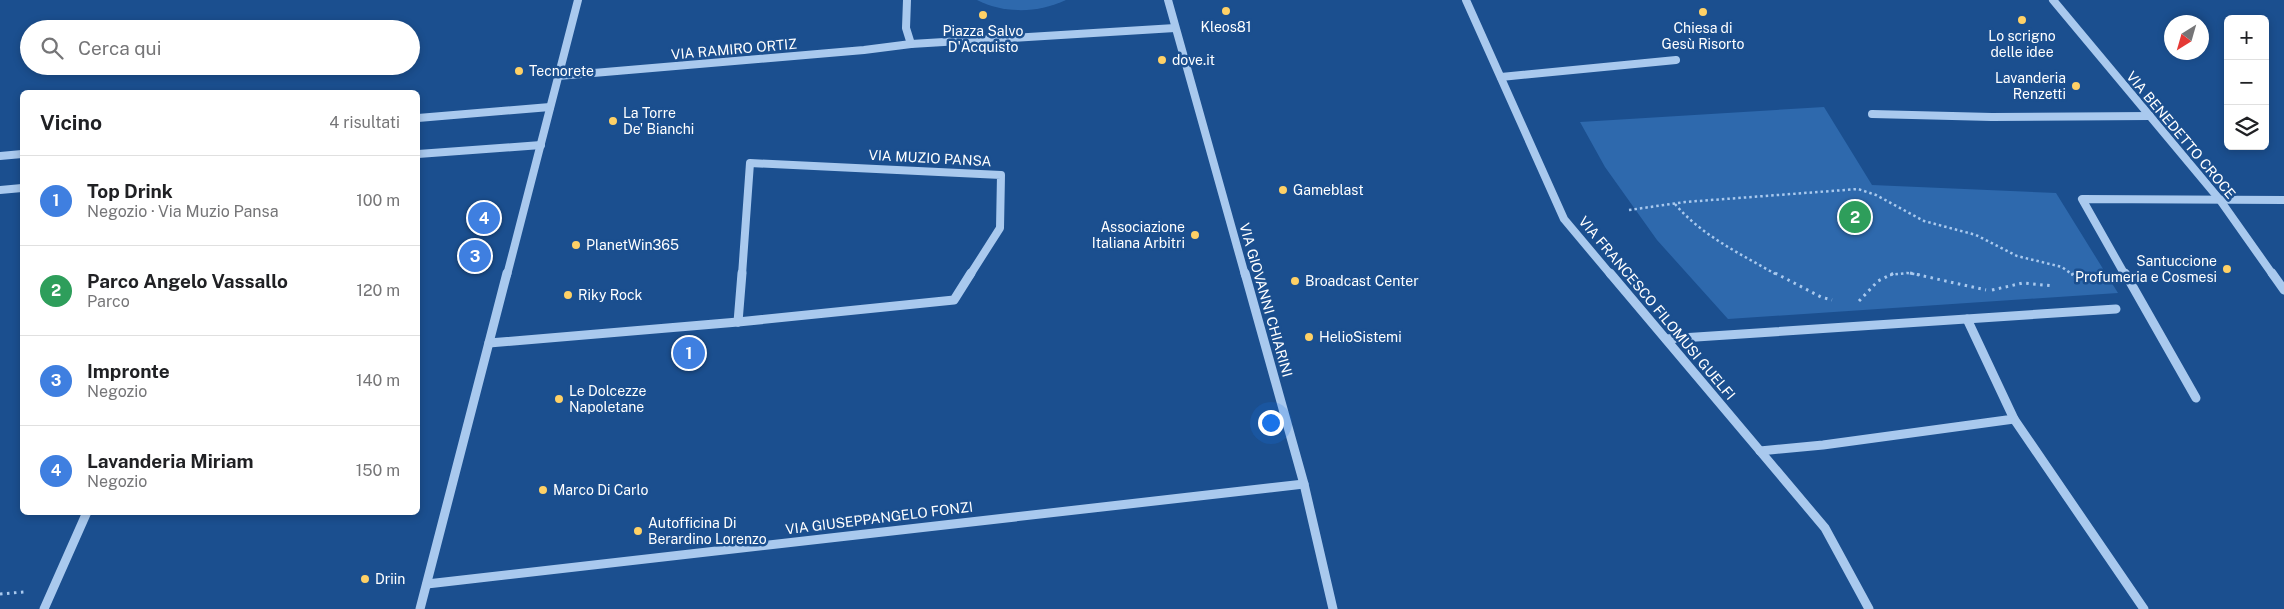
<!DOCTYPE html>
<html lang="it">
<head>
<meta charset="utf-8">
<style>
	:root { --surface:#fff; --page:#f2f2f2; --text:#202124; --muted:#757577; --line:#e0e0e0; --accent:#2563eb }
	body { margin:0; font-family:"Public Sans",sans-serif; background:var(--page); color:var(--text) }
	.controls { position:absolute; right:15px; top:15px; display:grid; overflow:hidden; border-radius:8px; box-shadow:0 2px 8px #0003 }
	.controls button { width:45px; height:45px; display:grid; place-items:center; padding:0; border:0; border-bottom:1px solid var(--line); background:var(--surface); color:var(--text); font:25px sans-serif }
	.compass { position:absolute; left:2164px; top:15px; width:45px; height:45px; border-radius:50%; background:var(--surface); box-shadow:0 2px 8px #0003; rotate:217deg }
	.you { position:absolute; left:1270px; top:422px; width:18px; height:18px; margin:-12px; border:4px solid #fff; border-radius:50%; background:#1a73e8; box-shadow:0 0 0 8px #1a73e833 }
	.badge { display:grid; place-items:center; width:32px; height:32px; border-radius:50%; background:var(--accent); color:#fff; font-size:16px; font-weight:700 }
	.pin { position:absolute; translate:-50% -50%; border:2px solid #fff; box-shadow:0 1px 5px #0006 }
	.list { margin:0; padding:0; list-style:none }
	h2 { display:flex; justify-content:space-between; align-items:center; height:65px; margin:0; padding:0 20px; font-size:21px }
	h2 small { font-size:16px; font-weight:400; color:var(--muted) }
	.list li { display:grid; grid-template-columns:32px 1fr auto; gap:15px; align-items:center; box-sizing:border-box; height:90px; padding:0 20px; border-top:1px solid var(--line) }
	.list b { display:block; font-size:19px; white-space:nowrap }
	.list p { margin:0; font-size:16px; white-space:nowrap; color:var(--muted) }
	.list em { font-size:16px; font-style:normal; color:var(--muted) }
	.icon { flex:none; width:28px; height:28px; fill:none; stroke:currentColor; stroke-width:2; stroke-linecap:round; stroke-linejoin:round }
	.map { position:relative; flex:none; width:2284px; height:609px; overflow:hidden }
	.search { position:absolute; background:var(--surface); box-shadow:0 2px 8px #0003; left:20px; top:20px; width:400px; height:55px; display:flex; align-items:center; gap:12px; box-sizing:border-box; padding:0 18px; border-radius:28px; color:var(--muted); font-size:19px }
	.panel { position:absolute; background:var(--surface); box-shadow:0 2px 8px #0003; left:20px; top:90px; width:400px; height:425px; border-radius:8px }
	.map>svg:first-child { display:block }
	.green { fill:#2e69ad }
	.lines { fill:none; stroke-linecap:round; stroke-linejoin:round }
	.path-far1 { stroke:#a9c9ee; stroke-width:2.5; stroke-dasharray:2.5 3; stroke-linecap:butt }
	.path { stroke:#a9c9ee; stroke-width:3; stroke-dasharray:2.5 4.5; stroke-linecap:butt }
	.minor-far1 { stroke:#a9c9ee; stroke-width:8 }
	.minor { stroke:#a9c9ee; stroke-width:9 }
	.poi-dot { fill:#ffd166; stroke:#1b4f8f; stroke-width:2 }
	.labels { text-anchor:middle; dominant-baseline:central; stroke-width:5; stroke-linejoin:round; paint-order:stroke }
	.poi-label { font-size:14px; fill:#fff; stroke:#1b4f8f; text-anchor:start }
	.street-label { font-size:14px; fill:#fff; stroke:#1b4f8f }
</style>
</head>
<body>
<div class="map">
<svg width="2284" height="609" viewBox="0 0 2284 609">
	<rect width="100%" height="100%" fill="#1b4f8f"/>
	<!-- green -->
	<g class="green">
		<path d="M977,0H1066C1039,13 1004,14 977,0Z"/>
		<polygon points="1824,107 1872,185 2056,193 2118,293 1728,319 1657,240 1605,167 1580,122"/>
	</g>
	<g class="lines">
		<!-- path-far1 -->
		<g class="path-far1">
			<path d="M1675,204C1702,236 1741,254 1777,275"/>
			<polyline points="1629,210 1685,202 1858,189 1876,195 1924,221 1976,235 2017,256 2062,267 2073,275"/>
			<polyline points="1890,275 1907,273 1921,275"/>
		</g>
		<!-- path -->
		<g class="path">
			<polyline points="1775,273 1821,297 1832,300"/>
			<polyline points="1910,273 1986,290"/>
			<polyline points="2072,273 2078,285"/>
			<polyline points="1992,290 2023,283 2054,286"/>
			<polyline points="1859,301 1878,281 1894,273"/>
			<polyline points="0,594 24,592"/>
		</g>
		<!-- minor-far1 -->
		<g class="minor-far1">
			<polyline points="907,0 906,28 911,44"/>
			<polyline points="1168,0 1245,275"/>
			<polyline points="1466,0 1564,219 1611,275"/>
			<polyline points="2053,0 2220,200 2273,275"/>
			<polyline points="558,76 864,50 911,44 1175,28"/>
			<polyline points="1501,77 1676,60"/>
			<polyline points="1872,114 1992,117 2150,116"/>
			<polyline points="418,118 550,107"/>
			<polyline points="418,154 541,145"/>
			<polyline points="0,156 22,154"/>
			<polyline points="0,190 22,188"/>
			<polyline points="507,275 578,0"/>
			<polyline points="742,275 750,163 1001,175 1000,228 970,275"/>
			<polyline points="2125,275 2082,199 2284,200"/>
		</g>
		<!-- minor -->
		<g class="minor">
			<polyline points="1245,273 1304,484 1333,609"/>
			<polyline points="1610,273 1825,528 1869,609"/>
			<polyline points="2125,273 2196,398"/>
			<polyline points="2272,273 2284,290"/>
			<polyline points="738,322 742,273"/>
			<polyline points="738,322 954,300 971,273"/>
			<polyline points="1666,339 2116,309"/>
			<polyline points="489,343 738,322"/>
			<polyline points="2014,419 2144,609"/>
			<polyline points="1760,451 1823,445 2014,419 1967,319"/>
			<polyline points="427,584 1304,484"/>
			<polyline points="44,609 87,512"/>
			<polyline points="420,609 507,273"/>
		</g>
	</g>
	<!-- markers -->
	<g class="poi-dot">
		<circle cx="1226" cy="11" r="5"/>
		<circle cx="1703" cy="12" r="5"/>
		<circle cx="983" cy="15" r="5"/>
		<circle cx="2022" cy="20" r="5"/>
		<circle cx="1162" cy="60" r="5"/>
		<circle cx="519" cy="71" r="5"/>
		<circle cx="2076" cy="86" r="5"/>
		<circle cx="613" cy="121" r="5"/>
		<circle cx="1283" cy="190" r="5"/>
		<circle cx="1195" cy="235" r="5"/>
		<circle cx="576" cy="245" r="5"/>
		<circle cx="2227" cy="269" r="5"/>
		<circle cx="1295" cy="281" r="5"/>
		<circle cx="568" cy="295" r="5"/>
		<circle cx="1309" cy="337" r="5"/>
		<circle cx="559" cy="399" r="5"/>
		<circle cx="543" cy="490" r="5"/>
		<circle cx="638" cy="531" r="5"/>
		<circle cx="365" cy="579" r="5"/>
	</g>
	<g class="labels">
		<!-- poi labels -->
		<g class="poi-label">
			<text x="1226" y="27" text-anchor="middle">Kleos81</text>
			<text x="1703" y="28" text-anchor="middle">Chiesa di<tspan x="1703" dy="16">Gesù Risorto</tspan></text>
			<text x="983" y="31" text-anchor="middle">Piazza Salvo<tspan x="983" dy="16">D'Acquisto</tspan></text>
			<text x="2022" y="36" text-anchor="middle">Lo scrigno<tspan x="2022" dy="16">delle idee</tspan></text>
			<text x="1172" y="60">dove.it</text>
			<text x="529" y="71">Tecnorete</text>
			<text x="2066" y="78" text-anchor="end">Lavanderia<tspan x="2066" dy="16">Renzetti</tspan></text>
			<text x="623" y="113">La Torre<tspan x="623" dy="16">De' Bianchi</tspan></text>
			<text x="1293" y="190">Gameblast</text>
			<text x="1185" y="227" text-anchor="end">Associazione<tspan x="1185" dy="16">Italiana Arbitri</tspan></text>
			<text x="586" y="245">PlanetWin365</text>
			<text x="2217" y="261" text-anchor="end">Santuccione<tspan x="2217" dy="16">Profumeria e Cosmesi</tspan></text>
			<text x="1305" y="281">Broadcast Center</text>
			<text x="578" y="295">Riky Rock</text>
			<text x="1319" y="337">HelioSistemi</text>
			<text x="569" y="391">Le Dolcezze<tspan x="569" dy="16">Napoletane</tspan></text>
			<text x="553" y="490">Marco Di Carlo</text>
			<text x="648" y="523">Autofficina Di<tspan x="648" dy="16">Berardino Lorenzo</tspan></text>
			<text x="375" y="579">Driin</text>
		</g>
		<!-- street labels -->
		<g class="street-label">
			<text transform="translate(734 49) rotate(-5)">VIA RAMIRO ORTIZ</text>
			<text transform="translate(2181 135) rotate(50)">VIA BENEDETTO CROCE</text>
			<text transform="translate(930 158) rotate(3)">VIA MUZIO PANSA</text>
			<text transform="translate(1266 300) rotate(74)">VIA GIOVANNI CHIARINI</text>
			<text transform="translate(1657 308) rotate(50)">VIA FRANCESCO FILOMUSI GUELFI</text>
			<text transform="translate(879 518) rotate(-7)">VIA GIUSEPPANGELO FONZI</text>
		</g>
	</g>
</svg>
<div class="controls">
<button>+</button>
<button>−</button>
<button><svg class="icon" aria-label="layers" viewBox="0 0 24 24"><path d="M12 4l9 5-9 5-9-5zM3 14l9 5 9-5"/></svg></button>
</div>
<svg class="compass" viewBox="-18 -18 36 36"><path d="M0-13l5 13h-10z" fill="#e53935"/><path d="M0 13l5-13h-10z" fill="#757577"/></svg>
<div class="you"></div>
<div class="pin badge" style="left:689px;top:353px;background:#3f7fe0">1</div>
<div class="pin badge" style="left:1855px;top:217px;background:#2e9e5b">2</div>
<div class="pin badge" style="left:475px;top:256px;background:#3f7fe0">3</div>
<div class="pin badge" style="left:484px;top:218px;background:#3f7fe0">4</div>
<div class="search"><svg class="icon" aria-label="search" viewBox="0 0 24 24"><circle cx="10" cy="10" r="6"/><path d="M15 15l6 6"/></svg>Cerca qui</div>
<section class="panel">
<h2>Vicino<small>4 risultati</small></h2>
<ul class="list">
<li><span class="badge" style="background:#3f7fe0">1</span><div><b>Top Drink</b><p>Negozio · Via Muzio Pansa</p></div><em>100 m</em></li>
<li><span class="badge" style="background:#2e9e5b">2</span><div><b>Parco Angelo Vassallo</b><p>Parco</p></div><em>120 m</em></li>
<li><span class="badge" style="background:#3f7fe0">3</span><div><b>Impronte</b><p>Negozio</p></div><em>140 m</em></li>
<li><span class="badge" style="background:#3f7fe0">4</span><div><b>Lavanderia Miriam</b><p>Negozio</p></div><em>150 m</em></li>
</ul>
</section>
</div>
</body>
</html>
